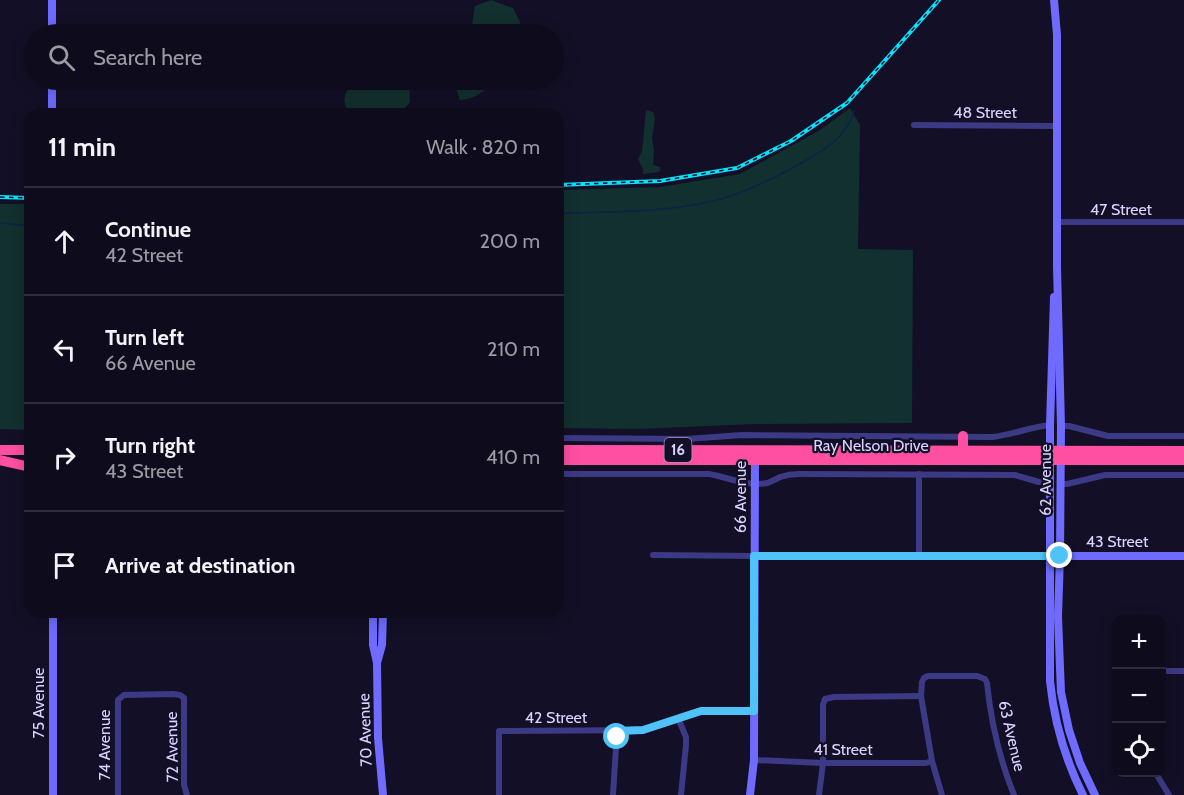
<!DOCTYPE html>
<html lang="en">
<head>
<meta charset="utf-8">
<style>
	:root { --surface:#0e0b1c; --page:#1c1929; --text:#f1f3f6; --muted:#9b9ba3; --line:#2e2b3b }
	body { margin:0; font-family:Cabin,sans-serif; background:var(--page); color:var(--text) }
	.controls { position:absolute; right:18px; bottom:18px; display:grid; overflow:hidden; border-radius:12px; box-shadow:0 3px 15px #0003 }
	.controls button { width:54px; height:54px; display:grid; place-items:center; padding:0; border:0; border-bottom:2px solid var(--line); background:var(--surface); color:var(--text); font:30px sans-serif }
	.stop { position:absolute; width:18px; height:18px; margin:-14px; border:4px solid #4fc3f7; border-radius:50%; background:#fff }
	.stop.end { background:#4fc3f7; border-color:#fff; box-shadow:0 2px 6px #0008 }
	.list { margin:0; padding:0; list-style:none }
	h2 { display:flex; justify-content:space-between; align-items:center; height:78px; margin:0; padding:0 24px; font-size:26px }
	h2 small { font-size:20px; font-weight:400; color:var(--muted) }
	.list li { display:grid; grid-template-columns:39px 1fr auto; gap:18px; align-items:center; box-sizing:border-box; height:108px; padding:0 24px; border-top:2px solid var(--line) }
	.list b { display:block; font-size:22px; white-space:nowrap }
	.list p { margin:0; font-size:20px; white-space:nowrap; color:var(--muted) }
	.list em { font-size:20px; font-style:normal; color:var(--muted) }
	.icon { flex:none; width:33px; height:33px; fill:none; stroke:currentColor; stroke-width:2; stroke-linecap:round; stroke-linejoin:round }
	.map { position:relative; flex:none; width:1184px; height:795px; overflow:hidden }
	.search { position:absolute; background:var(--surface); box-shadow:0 3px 15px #0003; left:24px; top:24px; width:540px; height:66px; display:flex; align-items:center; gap:15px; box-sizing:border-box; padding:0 21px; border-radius:33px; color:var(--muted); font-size:22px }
	.panel { position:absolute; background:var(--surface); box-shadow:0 3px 15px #0003; left:24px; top:108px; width:540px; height:510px; border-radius:18px }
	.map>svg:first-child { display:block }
	.green { fill:#12302f }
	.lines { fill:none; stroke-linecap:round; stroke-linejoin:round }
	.stream { stroke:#0c2248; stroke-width:1.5 }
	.street { stroke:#3d3a85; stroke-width:6 }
	.secondary { stroke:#6f6bff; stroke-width:8 }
	.highway { stroke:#ff4fa3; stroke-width:10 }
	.rail-casing { stroke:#00e5ff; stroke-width:4 }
	.rail { stroke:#130f26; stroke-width:1.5; stroke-dasharray:4.5; stroke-linecap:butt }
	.route { stroke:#4fc3f7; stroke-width:8 }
	.labels { text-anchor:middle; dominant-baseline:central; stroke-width:4.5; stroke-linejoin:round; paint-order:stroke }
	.shield { fill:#130f26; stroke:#9e99be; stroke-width:1.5 }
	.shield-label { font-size:15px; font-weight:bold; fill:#d9d4ff }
	.street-label { font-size:16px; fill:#d9d4ff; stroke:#130f26 }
</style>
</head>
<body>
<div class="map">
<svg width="1184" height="795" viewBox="0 0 1184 795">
	<rect width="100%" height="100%" fill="#130f26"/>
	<!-- green -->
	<g class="green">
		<polygon points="491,0 513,8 520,22 518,34 474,34 472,25 475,6"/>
		<path d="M353,80H409L410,102L401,113L398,114H349C341,99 345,93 353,80Z"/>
		<path d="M453,80H495C486,91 475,99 460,100Z"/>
		<polygon points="850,108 860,125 858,249 913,250 912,423 756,424 638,429 558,428 558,190 660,187 740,174 820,130"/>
		<path d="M646,110L653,112L655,119L652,138L654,151L653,165L660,167V171C658,172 646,174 643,174V169L638,159L642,151Z"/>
		<polygon points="0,204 30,204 30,430 0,429"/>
	</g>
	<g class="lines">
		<!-- stream -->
		<g class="stream">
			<path d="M558,213C611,212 665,213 717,200C748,192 777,177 805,161C826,149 848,135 854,111"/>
			<polyline points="0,223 30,226"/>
		</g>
		<!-- street -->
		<g class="street">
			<polyline points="914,125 1057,126"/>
			<polyline points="1057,222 1184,222"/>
			<polyline points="1061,426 1069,426 1108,436 1184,436"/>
			<path d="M558,438L687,439L742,435L992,437C1012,435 1030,427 1050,425"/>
			<path d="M558,474H709C727,477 748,487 767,483C771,482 776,479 780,477C786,475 793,474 799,474L1015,475L1039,482H1051"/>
			<polyline points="1060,484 1067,484 1105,475 1184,475"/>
			<polyline points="653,555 755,556"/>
			<polyline points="919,556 919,474"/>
			<polyline points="1162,671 1184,671"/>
			<polyline points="678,718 686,737 686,745 681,795"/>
			<polyline points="754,760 823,763 926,763 932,761"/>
			<polyline points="1155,772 1169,795"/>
			<polyline points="118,795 118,700 124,695 173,694 180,695 184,698 184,785 187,795"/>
			<polyline points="499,795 499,731 643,730 701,711 754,711"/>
			<polyline points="613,795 617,731"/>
			<polyline points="819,795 823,763 823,705 825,699 834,697 921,696"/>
			<path d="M942,795L932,761L921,696L922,682L924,678L928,676H977L985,679L987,683C991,722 999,758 1014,795"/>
		</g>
		<!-- secondary -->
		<g class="secondary">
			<polyline points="1054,0 1057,35 1057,267 1061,426 1060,556 1058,616 1060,668 1061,692 1069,730 1080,763 1095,795"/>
			<polyline points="52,34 52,0"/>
			<polyline points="52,80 52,114"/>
			<path d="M1054,297L1050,425V681C1054,721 1065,759 1083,795"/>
			<polyline points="755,556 1184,556"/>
			<polyline points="373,612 373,645 377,663 378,738 383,795"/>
			<polyline points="377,663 382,645 383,612"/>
			<polyline points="53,795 53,612"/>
			<polyline points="750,795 754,760 755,454"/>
		</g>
		<!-- highway -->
		<g class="highway">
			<polyline points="0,450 30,450"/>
			<polyline points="558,450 1184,451"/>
			<polyline points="963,451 963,436"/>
			<polyline points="0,460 30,467"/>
			<polyline points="558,460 1184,460"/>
		</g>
		<!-- rail casing -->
		<g class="rail-casing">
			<g id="rail">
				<polyline points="558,185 660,181 737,168 791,141 847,103 939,0"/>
				<polyline points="0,197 30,198"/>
			</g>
		</g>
		<!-- rail -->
		<use href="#rail" class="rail"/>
	</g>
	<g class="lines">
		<!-- route -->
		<polyline class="route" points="617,737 617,731 643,730 701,711 754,711 754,556 1060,556"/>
	</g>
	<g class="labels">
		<!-- shield labels -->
		<rect class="shield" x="664.5" y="438" width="27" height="24" rx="4.5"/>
		<g class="shield-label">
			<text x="678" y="450">16</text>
		</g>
		<!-- street labels -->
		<g class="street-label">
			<text x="985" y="112">48 Street</text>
			<text x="1121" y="209">47 Street</text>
			<text x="871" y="445">Ray Nelson Drive</text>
			<text transform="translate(1045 480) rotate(-90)">62 Avenue</text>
			<text transform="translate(740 497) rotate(-90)">66 Avenue</text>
			<text x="1117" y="541">43 Street</text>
			<text transform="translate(38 703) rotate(-90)">75 Avenue</text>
			<text x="556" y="717">42 Street</text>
			<text transform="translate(365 730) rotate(-92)">70 Avenue</text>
			<text transform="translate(1012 736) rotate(77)">63 Avenue</text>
			<text transform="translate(104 745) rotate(-90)">74 Avenue</text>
			<text transform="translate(172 747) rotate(-91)">72 Avenue</text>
			<text x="843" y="749">41 Street</text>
		</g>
	</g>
</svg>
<div class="controls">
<button>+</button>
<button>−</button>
<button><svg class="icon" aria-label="locate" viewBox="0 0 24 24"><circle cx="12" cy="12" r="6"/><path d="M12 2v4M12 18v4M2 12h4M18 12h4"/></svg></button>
</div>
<div class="stop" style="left:617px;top:737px"></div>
<div class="stop end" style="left:1060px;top:556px"></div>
<div class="search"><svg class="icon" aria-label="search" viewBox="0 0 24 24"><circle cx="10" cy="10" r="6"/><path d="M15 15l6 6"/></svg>Search here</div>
<section class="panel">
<h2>11 min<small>Walk · 820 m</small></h2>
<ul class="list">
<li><svg class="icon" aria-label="ahead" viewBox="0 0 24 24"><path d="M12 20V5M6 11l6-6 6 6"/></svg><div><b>Continue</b><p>42 Street</p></div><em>200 m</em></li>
<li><svg class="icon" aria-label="left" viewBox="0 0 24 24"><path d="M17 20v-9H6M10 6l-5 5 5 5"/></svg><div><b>Turn left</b><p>66 Avenue</p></div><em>210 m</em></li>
<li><svg class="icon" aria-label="right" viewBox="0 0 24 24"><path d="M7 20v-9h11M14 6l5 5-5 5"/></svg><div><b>Turn right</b><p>43 Street</p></div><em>410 m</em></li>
<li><svg class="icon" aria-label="arrive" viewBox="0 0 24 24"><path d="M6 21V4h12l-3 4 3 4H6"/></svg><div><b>Arrive at destination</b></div></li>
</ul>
</section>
</div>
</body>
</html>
